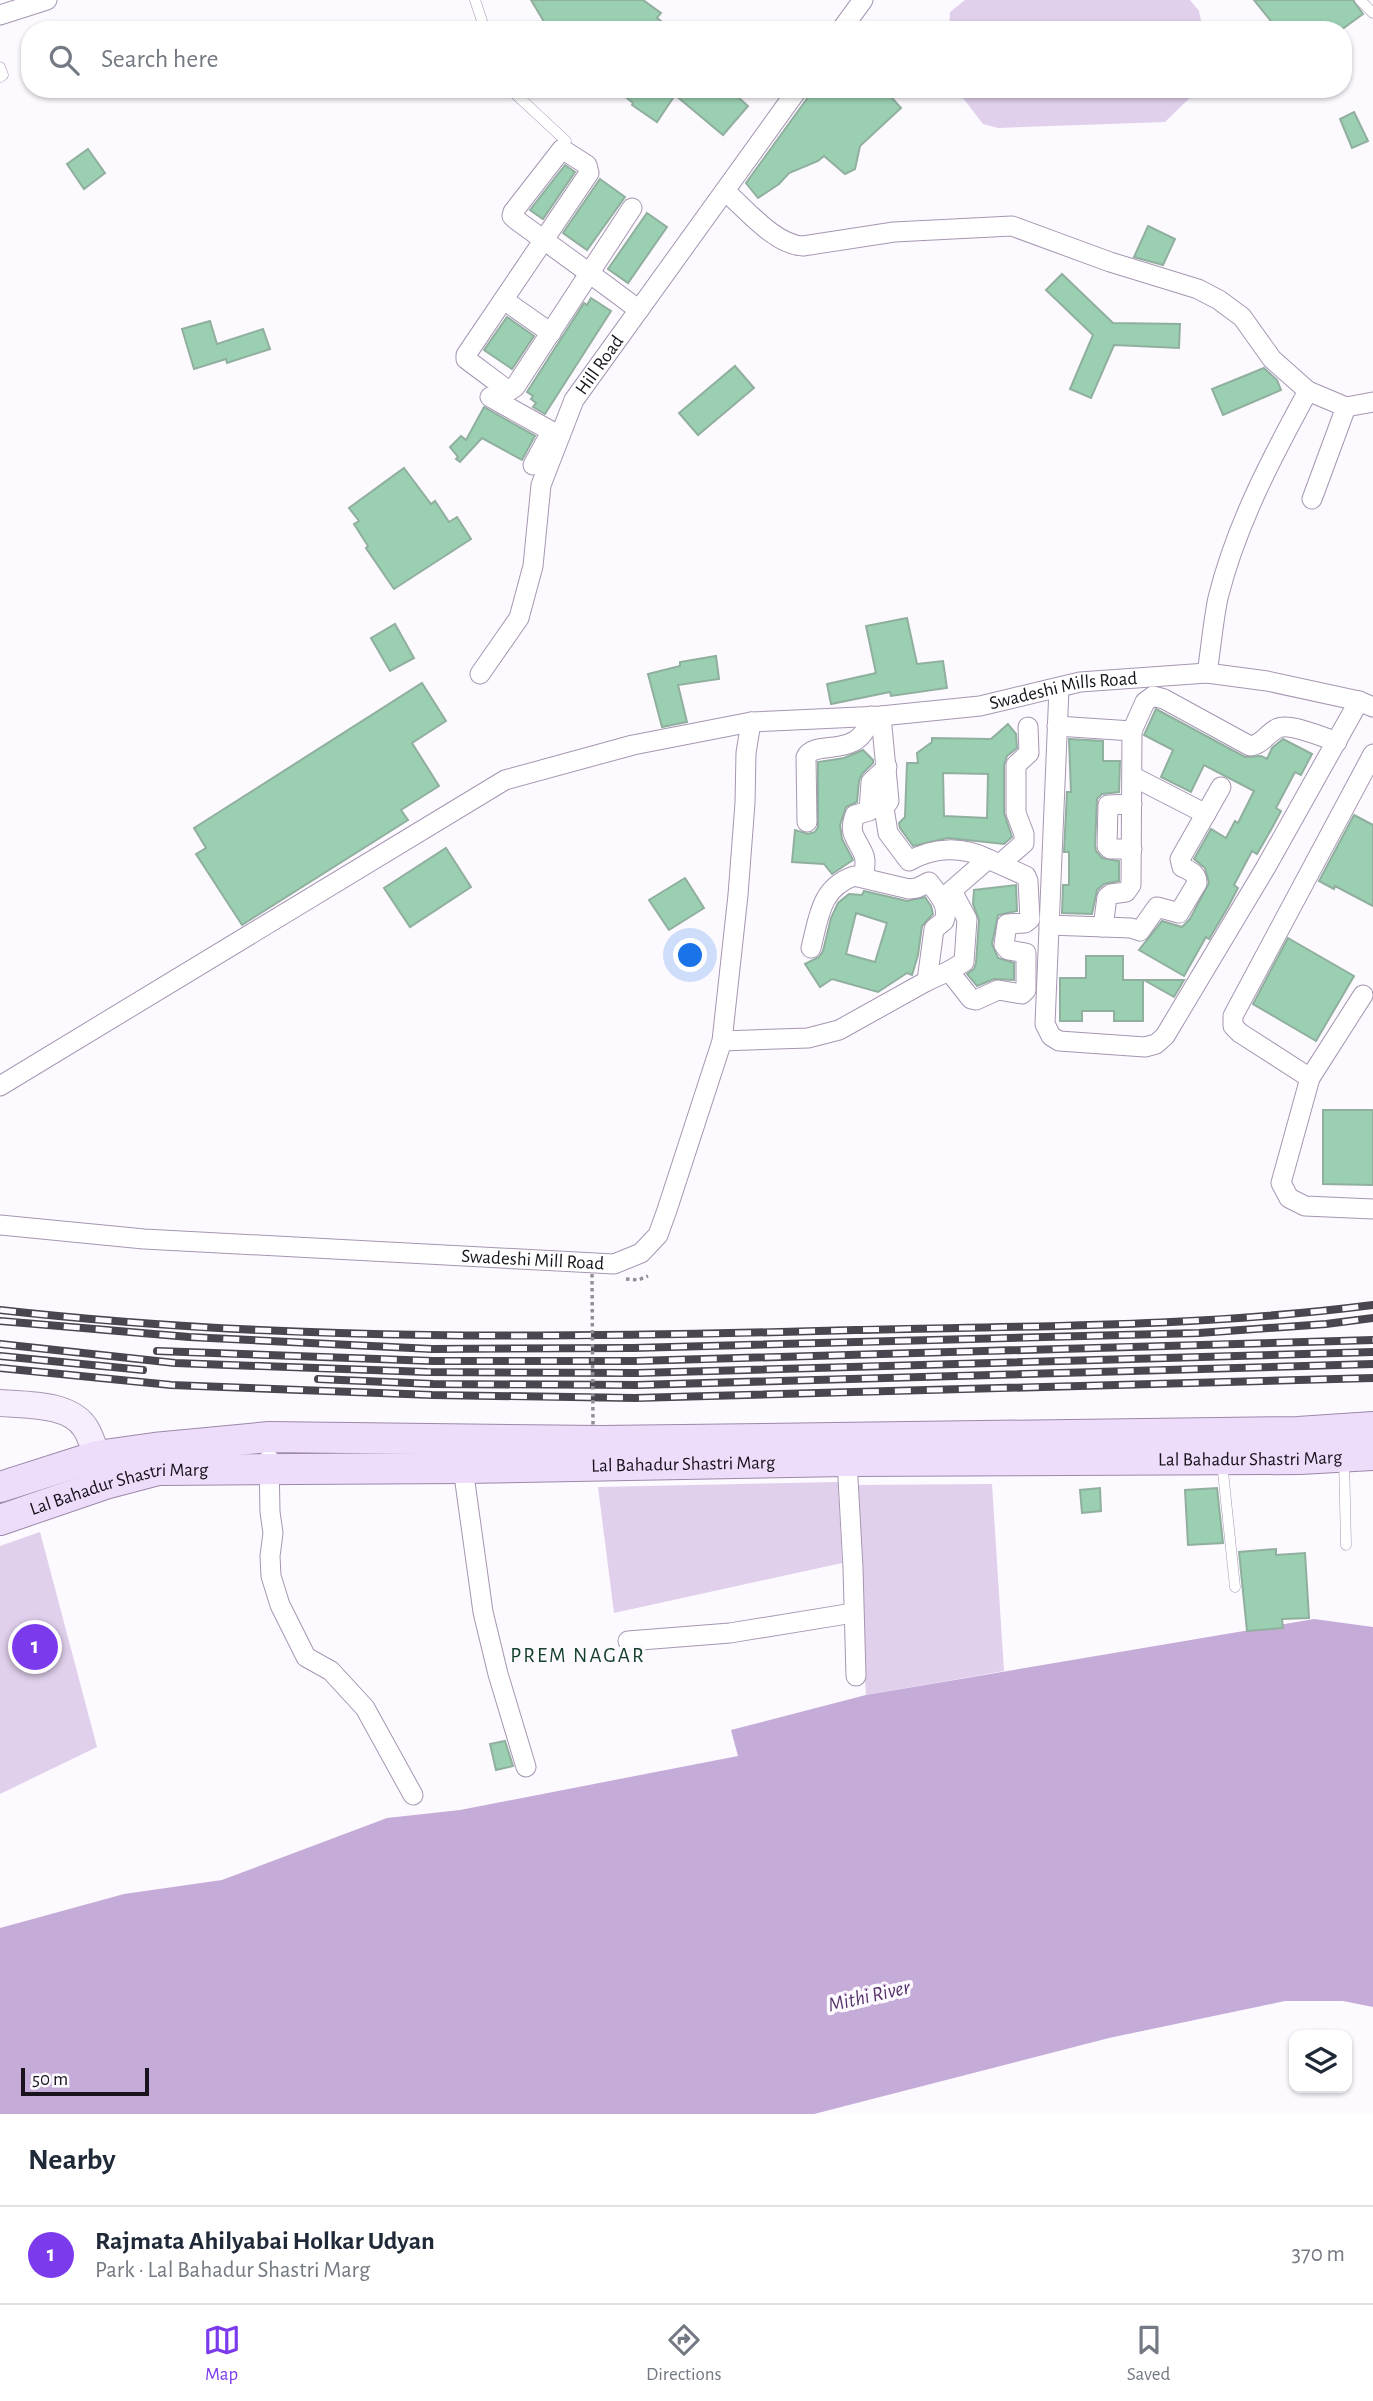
<!DOCTYPE html>
<html lang="en">
<head>
<meta charset="utf-8">
<style>
	:root { --surface:#fff; --page:#f2f2f3; --text:#1f2937; --muted:#747a83; --line:#e0e1e3; --accent:#7c3aed }
	body { margin:0; font-family:"Alegreya Sans",sans-serif; background:var(--page); color:var(--text) }
	.controls { position:absolute; right:21px; bottom:21px; display:grid; overflow:hidden; border-radius:14px; box-shadow:0 2px 5px #0004 }
	.controls button { width:63px; height:63px; display:grid; place-items:center; padding:0; border:0; border-bottom:2px solid var(--line); background:var(--surface); color:var(--text); font:35px sans-serif }
	.scale { position:absolute; left:21px; bottom:18px; width:128px; box-sizing:border-box; padding-left:7px; border:4px solid #18131c; border-top:0; font-size:19px; line-height:24px; white-space:nowrap; color:#18131c; -webkit-text-stroke:5px #fcf9ff; paint-order:stroke }
	.you { position:absolute; left:691px; top:956px; width:24px; height:24px; margin:-18px; border:5px solid #fff; border-radius:50%; background:#1a73e8; box-shadow:0 0 0 10px #1a73e833 }
	.badge { display:grid; place-items:center; width:46px; height:46px; border-radius:50%; background:var(--accent); color:#fff; font-size:23px; font-weight:700 }
	.pin { position:absolute; translate:-50% -50%; border:4px solid #fff; box-shadow:0 2px 7px #0006 }
	.list { margin:0; padding:0; list-style:none }
	h2 { display:flex; justify-content:space-between; align-items:center; height:91px; margin:0; padding:0 28px; font-size:30px }
	h2 small { font-size:23px; font-weight:400; color:var(--muted) }
	.list li { display:grid; grid-template-columns:46px 1fr auto; gap:21px; align-items:center; box-sizing:border-box; height:98px; padding:0 28px; border-top:2px solid var(--line) }
	.list b { display:block; font-size:26px; white-space:nowrap }
	.list p { margin:0; font-size:23px; white-space:nowrap; color:var(--muted) }
	.list em { font-size:23px; font-style:normal; color:var(--muted) }
	.icon { flex:none; width:38px; height:38px; fill:none; stroke:currentColor; stroke-width:2; stroke-linecap:round; stroke-linejoin:round }
	.map { position:relative; flex:none; width:1373px; height:2114px; overflow:hidden }
	.search { position:absolute; background:var(--surface); box-shadow:0 2px 5px #0004; left:21px; right:21px; top:21px; height:77px; display:flex; align-items:center; gap:18px; box-sizing:border-box; padding:0 24px; border-radius:28px; color:var(--muted); font-size:26px }
	.sheet { height:189px; background:var(--surface) }
	nav { display:flex; justify-content:space-around; align-items:center; box-sizing:border-box; height:98px; border-top:2px solid var(--line); background:var(--surface); font-size:19px; color:var(--muted) }
	nav a { display:grid; justify-items:center; gap:4px }
	nav .on { color:var(--accent) }
	.map>svg:first-child { display:block }
	.green { fill:#e0d0ec }
	.water { fill:#c5abd7 }
	.building { fill:#9acfb2; stroke:#90af9e; stroke-width:2; fill-rule:evenodd }
	.lines { fill:none; stroke-linecap:round; stroke-linejoin:round }
	.lane-casing { stroke:#a696b1; stroke-width:11 }
	.street-casing { stroke:#a696b1; stroke-width:21 }
	.secondary-casing { stroke:#a696b1; stroke-width:28 }
	.primary-casing { stroke:#9b88aa; stroke-width:32 }
	.path { stroke:#938f97; stroke-width:3.5; stroke-dasharray:3.5 3.5; stroke-linecap:butt }
	.lane { stroke:#fff; stroke-width:10 }
	.street { stroke:#fff; stroke-width:19 }
	.secondary { stroke:#f6eefc; stroke-width:26 }
	.primary { stroke:#eeddfa; stroke-width:30 }
	.rail-casing { stroke:#4a454e; stroke-width:8 }
	.rail { stroke:#fcf9ff; stroke-width:5; stroke-dasharray:16; stroke-linecap:butt }
	.path-bridge { stroke:#938f97; stroke-width:3.5; stroke-dasharray:3.5 3.5; stroke-linecap:butt }
	.labels { text-anchor:middle; dominant-baseline:central; stroke-width:7; stroke-linejoin:round; paint-order:stroke }
	.street-label { font-size:19px; fill:#18131c; stroke:#fcf9ff }
	.neighbourhood-label { font-size:21px; letter-spacing:2px; fill:#133f2b; stroke:#fcf9ff }
	.water-label { font-size:21px; font-style:italic; fill:#56346b; stroke:#fcf9ff }
</style>
</head>
<body>
<div class="map">
<svg width="1373" height="2114" viewBox="0 0 1373 2114">
	<rect width="100%" height="100%" fill="#fcf9ff"/>
	<!-- green -->
	<g class="green">
		<polygon points="965,0 1190,0 1199,11 1203,30 949,30 950,12"/>
		<polygon points="956,89 1199,89 1165,122 998,128 983,124"/>
		<polygon points="838,1482 842,1563 614,1613 598,1487"/>
		<polygon points="992,1484 1004,1671 866,1695 857,1560 855,1485"/>
		<polygon points="40,1532 97,1747 0,1794 0,1546"/>
	</g>
	<!-- water -->
	<polygon class="water" points="1314,1619 1373,1627 1373,2007 1343,2001 1285,2001 1109,2038 814,2114 0,2114 0,1928 124,1894 222,1880 387,1818 460,1810 738,1756 731,1730 866,1695"/>
	<!-- building -->
	<g class="building">
		<polygon points="531,0 643,0 661,13 657,18 673,30 549,30"/>
		<polygon points="1254,0 1353,0 1363,14 1341,30 1278,30"/>
		<polygon points="616,89 729,89 748,106 723,135 675,95 657,122 632,105 633,103"/>
		<polygon points="814,89 884,89 901,108 860,146 855,169 845,174 824,156 818,161 789,173 779,184 758,198 746,183"/>
		<polygon points="1354,112 1368,141 1352,148 1340,119"/>
		<polygon points="88,149 105,173 84,189 67,164"/>
		<polygon points="565,165 575,172 543,219 530,210"/>
		<polygon points="600,179 625,197 587,250 563,233"/>
		<polygon points="647,213 667,227 628,283 608,269"/>
		<polygon points="1148,226 1175,239 1163,265 1134,257"/>
		<polygon points="1062,274 1113,323 1180,324 1179,348 1114,345 1091,398 1070,389 1093,335 1046,290"/>
		<polygon points="591,298 611,311 545,414 533,407 536,403 531,399 533,396 527,392 584,303 587,305"/>
		<polygon points="507,317 534,336 512,369 484,350"/>
		<polygon points="210,321 217,344 263,329 270,349 227,363 226,359 194,369 182,329"/>
		<polygon points="735,366 754,388 698,435 679,413"/>
		<polygon points="1264,368 1277,380 1281,390 1223,415 1212,389"/>
		<polygon points="484,407 535,436 522,460 482,438 460,462 456,459 458,457 450,447 461,436 466,440"/>
		<polygon points="404,468 431,504 435,501 449,522 457,517 471,539 394,589 366,548 368,546 354,524 359,521 349,508"/>
		<polygon points="907,618 917,664 943,661 947,688 891,696 890,692 831,704 827,684 876,673 866,626"/>
		<polygon points="395,624 414,658 390,671 371,638"/>
		<polygon points="716,656 719,679 678,685 687,722 662,727 648,674 680,666 680,662"/>
		<polygon points="422,683 446,721 412,743 439,786 401,810 408,820 242,925 196,854 206,848 194,828"/>
		<polygon points="1156,709 1245,757 1261,756 1267,759 1272,748 1283,739 1312,754 1301,775 1295,772 1276,808 1281,811 1272,828 1257,854 1252,851 1234,885 1238,888 1228,907 1209,939 1206,937 1184,976 1139,950 1162,921 1182,927 1190,919 1209,883 1205,868 1194,859 1211,829 1226,838 1235,821 1238,823 1254,791 1204,765 1191,792 1161,777 1173,750 1144,735"/>
		<path d="M1008,724L1016,734L1017,748L1007,756L1004,765V813L1012,837L1004,844L948,838L913,846L900,828L899,823L905,817L907,763H918L917,753L932,742V738L991,739ZM943,773L988,774L987,818L944,816Z"/>
		<polygon points="1069,739 1103,741 1103,761 1120,761 1119,792 1102,794 1097,799 1095,846 1096,851 1102,858 1119,861 1119,881 1104,884 1097,890 1092,914 1062,913 1063,885 1069,885 1069,852 1064,852 1067,792 1071,792"/>
		<polygon points="863,750 873,760 873,763 862,774 859,781 857,802 846,807 840,825 842,839 853,860 832,874 824,864 792,862 795,830 808,834 815,832 818,827 818,762 844,758"/>
		<polygon points="1354,815 1373,825 1373,906 1335,886 1334,889 1319,881"/>
		<polygon points="446,848 471,887 410,927 384,888"/>
		<polygon points="685,878 704,908 669,930 649,900"/>
		<polygon points="1016,885 1017,911 998,915 992,944 998,958 1014,963 1014,980 994,979 977,986 967,974 974,969 976,963 979,920 973,904 974,890"/>
		<path d="M864,891L907,901L925,897L931,906L933,914L922,926L918,955L912,975L907,973L878,992L832,979L820,987L805,964L819,957L823,951L831,918L838,903L849,894L862,895ZM856,913L887,923L875,962L846,954Z"/>
		<polygon points="1288,938 1354,976 1316,1041 1253,1004"/>
		<polygon points="1086,956 1123,956 1123,980 1143,980 1143,1021 1114,1021 1114,1011 1082,1011 1082,1021 1060,1021 1060,978 1086,978"/>
		<polygon points="1144,980 1184,980 1174,997"/>
		<polygon points="1323,1110 1373,1110 1373,1185 1323,1184"/>
		<polygon points="1100,1488 1101,1511 1082,1513 1080,1490"/>
		<polygon points="1217,1488 1223,1543 1188,1545 1185,1490"/>
		<polygon points="1276,1549 1276,1555 1305,1553 1309,1618 1282,1619 1283,1628 1247,1631 1239,1552"/>
		<polygon points="505,1741 513,1766 496,1770 490,1744"/>
	</g>
	<g class="lines">
		<!-- lane casing -->
		<g class="lane-casing">
			<g id="lane">
				<polyline points="475,0 485,30"/>
				<polyline points="1360,0 1373,13"/>
				<polyline points="0,67 3,75 0,77"/>
				<polyline points="510,89 566,141"/>
				<polyline points="1344,1458 1346,1545"/>
				<polyline points="1222,1462 1235,1587"/>
			</g>
		</g>
		<!-- street casing -->
		<g class="street-casing">
			<g id="street">
				<polyline points="0,15 47,0"/>
				<polyline points="841,30 863,0"/>
				<path d="M725,191C746,209 775,245 803,246L894,232L1012,226L1110,262L1198,289L1219,300L1242,317L1272,359L1308,391L1346,407L1373,402"/>
				<path d="M632,208L515,387L509,391L506,389L466,359V355L589,173L587,165L562,149L513,212L512,216L515,219C556,249 598,279 639,310"/>
				<polyline points="504,300 551,333"/>
				<polyline points="490,397 560,436"/>
				<polyline points="533,465 551,432"/>
				<polyline points="1312,499 1346,407"/>
				<path d="M1207,673C1211,648 1213,622 1218,598C1236,525 1272,457 1308,391"/>
				<path id="s1" d="M480,674L519,618L533,566L541,485L574,400L798,89"/>
				<polyline points="1059,688 1045,1024 1051,1036 1059,1041 1145,1047 1156,1044 1165,1036 1266,867 1359,701"/>
				<path d="M1057,726L1132,731L1145,702L1153,696L1164,699L1250,746C1262,745 1267,733 1278,728C1290,723 1323,737 1337,742"/>
				<polyline points="1373,754 1233,1016 1233,1026 1240,1033 1310,1078 1281,1183 1289,1198 1305,1206 1373,1209"/>
				<polyline points="1132,776 1206,814"/>
				<polyline points="1132,804 1108,805 1107,846 1110,849 1132,849"/>
				<polyline points="875,808 884,808 889,801 881,716"/>
				<path d="M884,808L888,833L909,861C934,847 962,846 988,859"/>
				<path d="M807,822L806,757C813,741 849,755 864,732C867,728 869,721 871,716"/>
				<polyline points="1000,864 1024,843 1024,834 1016,813 1016,765 1029,753 1028,727"/>
				<path d="M864,877C864,869 867,860 863,853C856,837 848,834 855,815L869,811L871,782L887,767"/>
				<path d="M1049,925L1131,928L1140,931L1157,907L1179,913L1197,883C1197,873 1190,871 1182,867L1180,859L1221,787"/>
				<polyline points="1103,927 1107,897 1111,894 1126,892 1131,885 1132,731"/>
				<polyline points="949,971 964,962 967,919 952,891"/>
				<polyline points="927,981 949,971 971,999 976,1000 998,990 1022,994 1026,990 1026,953 1008,950 1004,945 1007,924 1025,923 1030,919 1028,881 1026,876 988,859 942,899"/>
				<path d="M722,1041L808,1038L839,1030L927,981L934,929L944,921C950,906 938,894 929,882L917,888L909,889L854,876C820,888 819,917 811,948"/>
				<polyline points="1310,1078 1363,995"/>
				<path id="s2" d="M0,1086L505,780L633,745L751,722L881,716L980,706L1080,682L1207,673L1267,681L1359,701L1373,707"/>
				<path id="s3" d="M0,1225L144,1239L614,1264L641,1253L658,1235L667,1210L722,1041L738,895L745,803L746,753L751,722"/>
				<polyline points="269,1459 270,1512 273,1533 270,1556 271,1576 280,1605 306,1657 331,1671 365,1708 413,1795"/>
				<polyline points="847,1461 853,1568 856,1676"/>
				<polyline points="463,1468 483,1612 498,1674 526,1767"/>
				<polyline points="628,1641 730,1633 853,1613"/>
			</g>
		</g>
		<!-- secondary casing -->
		<g class="secondary-casing">
			<path id="secondary" d="M0,1403C26,1405 71,1403 86,1429C94,1443 98,1460 102,1475"/>
		</g>
		<!-- primary casing -->
		<g class="primary-casing">
			<g id="primary">
				<polyline points="0,1487 97,1456 154,1448 269,1437 600,1441 1298,1432 1373,1427"/>
				<path id="s4" d="M0,1520L105,1484L158,1470L463,1468L847,1461L1300,1459L1373,1455"/>
			</g>
		</g>
		<!-- path -->
		<polyline class="path" points="626,1279 638,1280 648,1276"/>
		<!-- lane -->
		<use href="#lane" class="lane"/>
		<!-- street -->
		<use href="#street" class="street"/>
		<!-- secondary -->
		<use href="#secondary" class="secondary"/>
		<!-- primary -->
		<use href="#primary" class="primary"/>
		<!-- rail casing -->
		<g class="rail-casing">
			<g id="rail">
				<path d="M0,1310C284,1342 571,1338 856,1330C1028,1326 1202,1327 1373,1305"/>
				<polyline points="0,1321 189,1337 432,1349 633,1348 1199,1333 1326,1324 1373,1318"/>
				<polyline points="0,1344 175,1363 427,1372 638,1373 1373,1352"/>
				<polyline points="157,1351 433,1361 636,1361 1373,1340"/>
				<polyline points="0,1356 143,1370"/>
				<polyline points="0,1368 171,1385 432,1395 635,1398 1373,1378"/>
				<polyline points="318,1379 433,1384 637,1385 1373,1364"/>
			</g>
		</g>
		<!-- rail -->
		<use href="#rail" class="rail"/>
		<!-- path-bridge -->
		<polyline class="path-bridge" points="592,1274 593,1425"/>
	</g>
	<g class="labels">
		<!-- street labels -->
		<g class="street-label">
			<text stroke="none"><textPath href="#s1" startOffset="338">Hill Road</textPath></text>
			<text stroke="none"><textPath href="#s2" startOffset="1158">Swadeshi Mills Road</textPath></text>
			<text stroke="none"><textPath href="#s3" startOffset="534">Swadeshi Mill Road</textPath></text>
			<text stroke="none"><textPath href="#s4" startOffset="1258">Lal Bahadur Shastri Marg</textPath></text>
			<text stroke="none"><textPath href="#s4" startOffset="691">Lal Bahadur Shastri Marg</textPath></text>
			<text stroke="none"><textPath href="#s4" startOffset="124">Lal Bahadur Shastri Marg</textPath></text>
		</g>
		<!-- neighbourhood labels -->
		<g class="neighbourhood-label">
			<text x="578" y="1655">PREM NAGAR</text>
		</g>
		<!-- water labels -->
		<g class="water-label">
			<text transform="translate(869 1996) rotate(-13)">Mithi River</text>
		</g>
	</g>
</svg>
<div class="controls">
<button><svg class="icon" aria-label="layers" viewBox="0 0 24 24"><path d="M12 4l9 5-9 5-9-5zM3 14l9 5 9-5"/></svg></button>
</div>
<div class="scale">50 m</div>
<div class="you"></div>
<div class="pin badge" style="left:35px;top:1647px">1</div>
<div class="search"><svg class="icon" aria-label="search" viewBox="0 0 24 24"><circle cx="10" cy="10" r="6"/><path d="M15 15l6 6"/></svg>Search here</div>
</div>
<section class="sheet">
<h2>Nearby<small></small></h2>
<ul class="list">
<li><span class="badge">1</span><div><b>Rajmata Ahilyabai Holkar Udyan</b><p>Park · Lal Bahadur Shastri Marg</p></div><em>370 m</em></li>
</ul>
</section>
<nav>
<a class="on"><svg class="icon" aria-label="map" viewBox="0 0 24 24"><path d="M3 6l6-2 6 2 6-2v14l-6 2-6-2-6 2zM9 4v14M15 6v14"/></svg>Map</a>
<a><svg class="icon" aria-label="directions" viewBox="0 0 24 24"><path d="M12 3l9 9-9 9-9-9zM9 14v-3h6M13 9l2 2-2 2"/></svg>Directions</a>
<a><svg class="icon" aria-label="saved" viewBox="0 0 24 24"><path d="M7 4h10v16l-5-4-5 4z"/></svg>Saved</a>
</nav>
</body>
</html>
